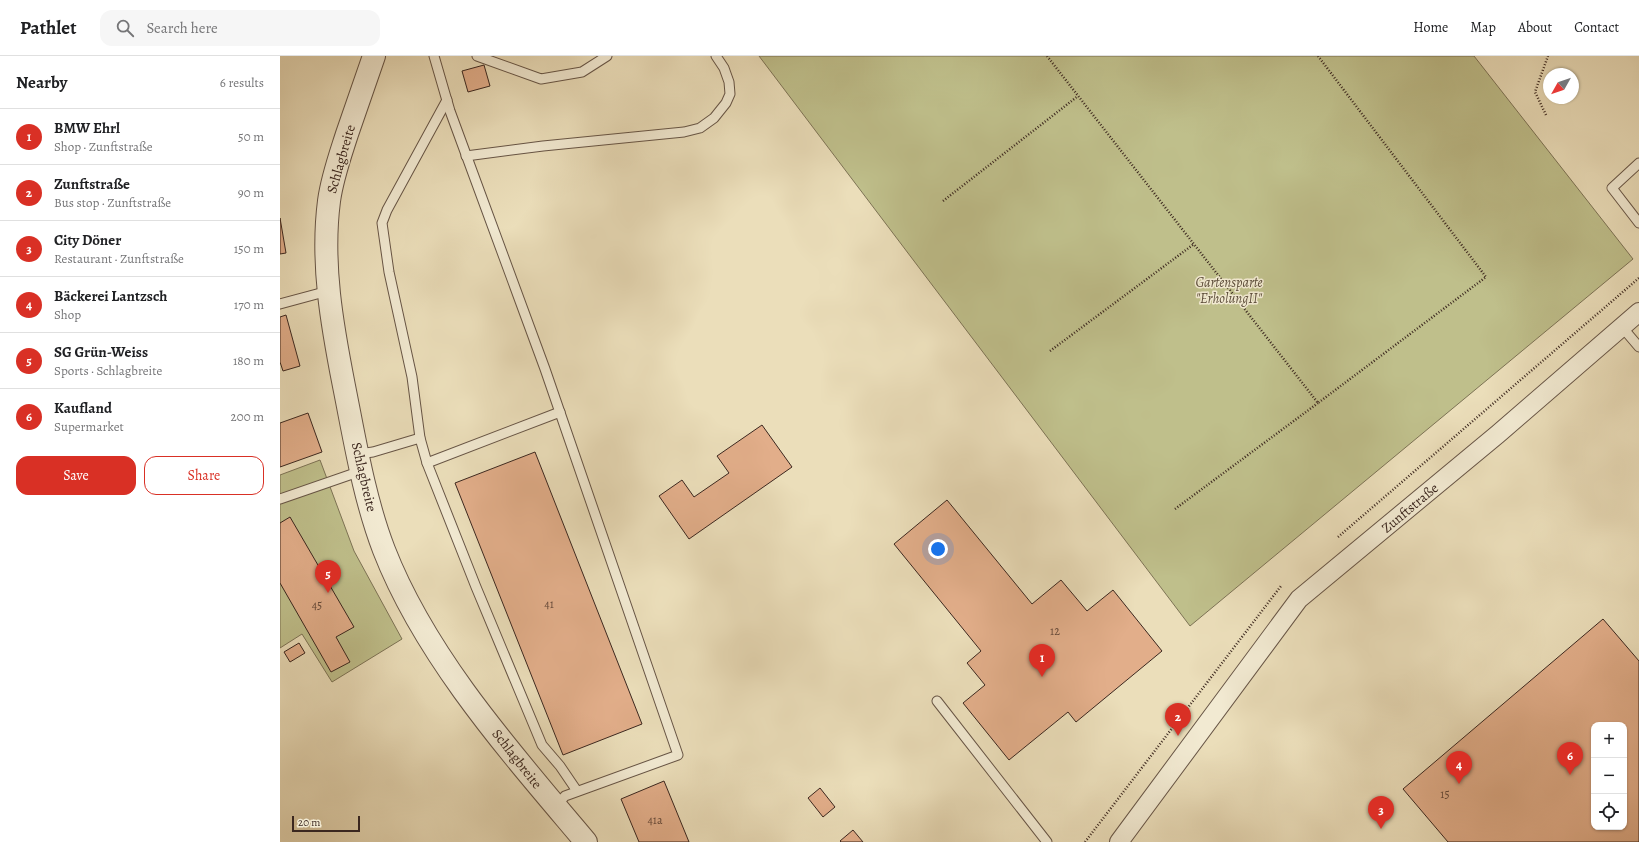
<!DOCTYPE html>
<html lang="en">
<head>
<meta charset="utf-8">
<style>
	:root { --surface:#fff; --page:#f6f6f6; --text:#202124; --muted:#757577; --line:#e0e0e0; --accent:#d93025 }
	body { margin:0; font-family:Alegreya,serif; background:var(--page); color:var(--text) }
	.controls { position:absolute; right:12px; bottom:12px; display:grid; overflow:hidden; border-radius:8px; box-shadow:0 1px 3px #0004 }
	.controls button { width:36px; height:36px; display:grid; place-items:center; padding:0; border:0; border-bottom:1px solid var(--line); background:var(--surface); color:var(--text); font:20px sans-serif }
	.compass { position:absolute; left:1263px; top:12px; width:36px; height:36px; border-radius:50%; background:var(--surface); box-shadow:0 1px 3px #0004; rotate:230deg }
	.scale { position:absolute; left:12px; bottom:10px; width:68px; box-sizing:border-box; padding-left:4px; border:2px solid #3b271f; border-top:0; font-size:11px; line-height:14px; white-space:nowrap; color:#3b271f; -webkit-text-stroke:3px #f2ead2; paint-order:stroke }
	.you { position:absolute; left:658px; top:493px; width:14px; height:14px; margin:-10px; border:3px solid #fff; border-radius:50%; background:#1a73e8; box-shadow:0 0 0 6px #1a73e833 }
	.badge { display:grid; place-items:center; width:26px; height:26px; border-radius:50%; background:var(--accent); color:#fff; font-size:13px; font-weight:700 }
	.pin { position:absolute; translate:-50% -33px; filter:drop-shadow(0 1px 2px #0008) }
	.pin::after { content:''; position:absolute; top:21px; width:14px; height:12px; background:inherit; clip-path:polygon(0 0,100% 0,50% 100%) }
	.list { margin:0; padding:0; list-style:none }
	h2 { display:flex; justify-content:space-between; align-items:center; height:52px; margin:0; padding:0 16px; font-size:17px }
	h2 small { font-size:13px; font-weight:400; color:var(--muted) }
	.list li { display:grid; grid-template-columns:26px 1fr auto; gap:12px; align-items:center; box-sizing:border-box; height:56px; padding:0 16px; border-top:1px solid var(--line) }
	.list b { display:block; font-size:15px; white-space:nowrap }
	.list p { margin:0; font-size:13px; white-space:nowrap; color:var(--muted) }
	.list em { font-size:13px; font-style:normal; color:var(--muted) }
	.actions { display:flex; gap:8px; padding:12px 16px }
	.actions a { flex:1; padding:9px 0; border:1px solid var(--accent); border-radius:12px; text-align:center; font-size:14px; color:var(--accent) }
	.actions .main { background:var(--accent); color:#fff }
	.icon { flex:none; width:22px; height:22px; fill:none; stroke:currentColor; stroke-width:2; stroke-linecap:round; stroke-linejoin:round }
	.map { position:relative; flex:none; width:1359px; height:786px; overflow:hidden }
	header { display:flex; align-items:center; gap:24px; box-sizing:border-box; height:56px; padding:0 20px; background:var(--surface); border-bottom:1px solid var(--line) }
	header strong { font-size:19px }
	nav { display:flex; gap:22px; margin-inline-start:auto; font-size:14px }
	.search { width:280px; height:36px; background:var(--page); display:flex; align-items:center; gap:10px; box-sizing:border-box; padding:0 14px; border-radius:12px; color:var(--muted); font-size:15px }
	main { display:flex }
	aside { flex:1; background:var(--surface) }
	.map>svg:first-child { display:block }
	.green { fill:#bfbf8b; stroke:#7d7355 }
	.building { fill:#e2ae8a; stroke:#3b271f; fill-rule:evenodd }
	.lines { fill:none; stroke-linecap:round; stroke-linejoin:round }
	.service-casing { stroke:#675546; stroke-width:11 }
	.minor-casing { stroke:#675546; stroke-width:20 }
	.tertiary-casing { stroke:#675546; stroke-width:24 }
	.path { stroke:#3b271f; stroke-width:2.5; stroke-dasharray:1 2; stroke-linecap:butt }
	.service { stroke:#f2ead2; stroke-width:9 }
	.minor { stroke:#f2ead2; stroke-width:18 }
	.tertiary { stroke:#f2ead2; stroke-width:22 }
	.labels { text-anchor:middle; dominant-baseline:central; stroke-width:3; stroke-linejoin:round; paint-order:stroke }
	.number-label { font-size:12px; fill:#65493a }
	.street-label { font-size:14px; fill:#3b271f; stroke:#f2ead2 }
	.park-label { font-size:14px; font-style:italic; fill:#5c4d3a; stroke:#f2ead2 }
</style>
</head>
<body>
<header>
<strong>Pathlet</strong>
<div class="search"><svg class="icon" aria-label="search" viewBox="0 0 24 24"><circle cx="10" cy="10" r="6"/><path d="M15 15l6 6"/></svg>Search here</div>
<nav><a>Home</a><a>Map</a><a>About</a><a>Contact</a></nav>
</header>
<main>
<aside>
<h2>Nearby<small>6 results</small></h2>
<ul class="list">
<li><span class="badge">1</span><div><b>BMW Ehrl</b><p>Shop · Zunftstraße</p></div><em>50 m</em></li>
<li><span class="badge">2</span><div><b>Zunftstraße</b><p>Bus stop · Zunftstraße</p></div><em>90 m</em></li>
<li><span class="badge">3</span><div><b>City Döner</b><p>Restaurant · Zunftstraße</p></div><em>150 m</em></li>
<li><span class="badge">4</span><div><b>Bäckerei Lantzsch</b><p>Shop</p></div><em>170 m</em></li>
<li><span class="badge">5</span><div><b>SG Grün-Weiss</b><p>Sports · Schlagbreite</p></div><em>180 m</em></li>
<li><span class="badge">6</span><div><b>Kaufland</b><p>Supermarket</p></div><em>200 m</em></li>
</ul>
<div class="actions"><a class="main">Save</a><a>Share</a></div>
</aside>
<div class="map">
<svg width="1359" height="786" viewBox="0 0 1359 786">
	<rect width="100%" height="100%" fill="#ebdeba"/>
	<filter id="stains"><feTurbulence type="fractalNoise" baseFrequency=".005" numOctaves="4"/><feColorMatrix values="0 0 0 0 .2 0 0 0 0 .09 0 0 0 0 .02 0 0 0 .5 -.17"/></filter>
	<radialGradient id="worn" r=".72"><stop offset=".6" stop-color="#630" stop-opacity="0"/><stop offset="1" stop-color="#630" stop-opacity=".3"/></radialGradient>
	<!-- green -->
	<g class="green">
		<polygon points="479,0 1194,0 1353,203 910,570"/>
		<polygon points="40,404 74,495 122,583 52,626 22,578 0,592 0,419"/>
	</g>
	<!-- building -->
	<g class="building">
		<polygon points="204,9 210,30 188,36 182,15"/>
		<polygon points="0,162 6,197 0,198"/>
		<polygon points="6,259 20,310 3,315 0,306 0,261"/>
		<polygon points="28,357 42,396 0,411 0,367"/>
		<polygon points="482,369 512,411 409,483 379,440 402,424 414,441 449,417 437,400"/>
		<polygon points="255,396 362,668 283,699 175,427"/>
		<polygon points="667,444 752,548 781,524 807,555 833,534 882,595 796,666 788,656 729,704 683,647 705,629 687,607 701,595 614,488"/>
		<polygon points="10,461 74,571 56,581 70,606 51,616 0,527 0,467"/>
		<path d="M1323,563L1359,605V786H1168L1123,733ZM1314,669H1344V771H1314Z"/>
		<polygon points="19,587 25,597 10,606 4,596"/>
		<polygon points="384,725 409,786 359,786 341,743"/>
		<polygon points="540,732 555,751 543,761 528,742"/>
		<polygon points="573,774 583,786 561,786 560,785"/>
	</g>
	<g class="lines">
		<!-- service casing -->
		<g class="service-casing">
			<g id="service">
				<polyline points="154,0 170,55 265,313 398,699 285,740 276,750"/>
				<polyline points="197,0 261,23 302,16 327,0"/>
				<polyline points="167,44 107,154 102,167 109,216 132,321 140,382 147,407 196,531 262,689 280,710 297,735"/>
				<polyline points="186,100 263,90 404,76 420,72 434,62 446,47 450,38 449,26 444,12 436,0"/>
				<polyline points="1359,107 1332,132 1359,167"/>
				<polyline points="0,248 48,235"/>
				<polyline points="1342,271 1359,291"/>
				<polyline points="78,398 93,396 140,382"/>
				<polyline points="147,407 280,356"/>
				<polyline points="0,443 81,415"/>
				<polyline points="657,645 767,786"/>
			</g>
		</g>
		<!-- minor casing -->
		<g class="minor-casing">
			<polyline id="minor" points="839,786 1019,543 1218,378 1359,256"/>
		</g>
		<!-- tertiary casing -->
		<g class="tertiary-casing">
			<path id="tertiary" d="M94,0C85,26 76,52 67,78C60,100 52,122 49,145C41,207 52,269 64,330C75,385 84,442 104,494C146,602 232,698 306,786"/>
		</g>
		<!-- path -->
		<g class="path">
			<polyline points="767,0 1038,347 1206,221 1038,0"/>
			<polyline points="1266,59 1255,36 1268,0"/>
			<polyline points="663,145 798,40"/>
			<polyline points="770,295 914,188"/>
			<polyline points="895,453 1038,347"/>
			<polyline points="1058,481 1359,222"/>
			<polyline points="805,786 1001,530"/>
		</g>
		<!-- service -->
		<use href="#service" class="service"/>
		<!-- minor -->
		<use href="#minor" class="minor"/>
		<!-- tertiary -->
		<use href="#tertiary" class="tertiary"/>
	</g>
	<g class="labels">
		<!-- number labels -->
		<g class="number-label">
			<text x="269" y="548">41</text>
			<text x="37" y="549">45</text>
			<text x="775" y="575">12</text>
			<text x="1165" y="738">15</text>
			<text x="375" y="764">41a</text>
		</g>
		<!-- street labels -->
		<g class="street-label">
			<text transform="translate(61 103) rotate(-74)">Schlagbreite</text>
			<text transform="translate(84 421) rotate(77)">Schlagbreite</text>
			<text transform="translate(1130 452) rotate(-40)">Zunftstraße</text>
			<text transform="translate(237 703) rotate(52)">Schlagbreite</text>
		</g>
		<!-- park labels -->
		<g class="park-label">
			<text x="949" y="226">Gartensparte<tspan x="949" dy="16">"ErholungII"</tspan></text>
		</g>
	</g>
	<rect width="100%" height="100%" filter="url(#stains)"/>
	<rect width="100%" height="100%" fill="url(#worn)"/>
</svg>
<div class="controls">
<button>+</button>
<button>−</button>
<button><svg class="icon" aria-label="locate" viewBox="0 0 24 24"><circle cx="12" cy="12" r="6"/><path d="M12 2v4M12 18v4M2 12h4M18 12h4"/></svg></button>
</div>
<svg class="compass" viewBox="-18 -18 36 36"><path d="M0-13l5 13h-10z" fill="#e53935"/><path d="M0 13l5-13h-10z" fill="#757577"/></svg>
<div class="scale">20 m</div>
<div class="you"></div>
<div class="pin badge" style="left:762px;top:621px">1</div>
<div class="pin badge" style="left:898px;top:680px">2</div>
<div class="pin badge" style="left:1101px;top:773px">3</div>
<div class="pin badge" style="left:1179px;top:728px">4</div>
<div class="pin badge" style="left:48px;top:537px">5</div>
<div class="pin badge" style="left:1290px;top:719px">6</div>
</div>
</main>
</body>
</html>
